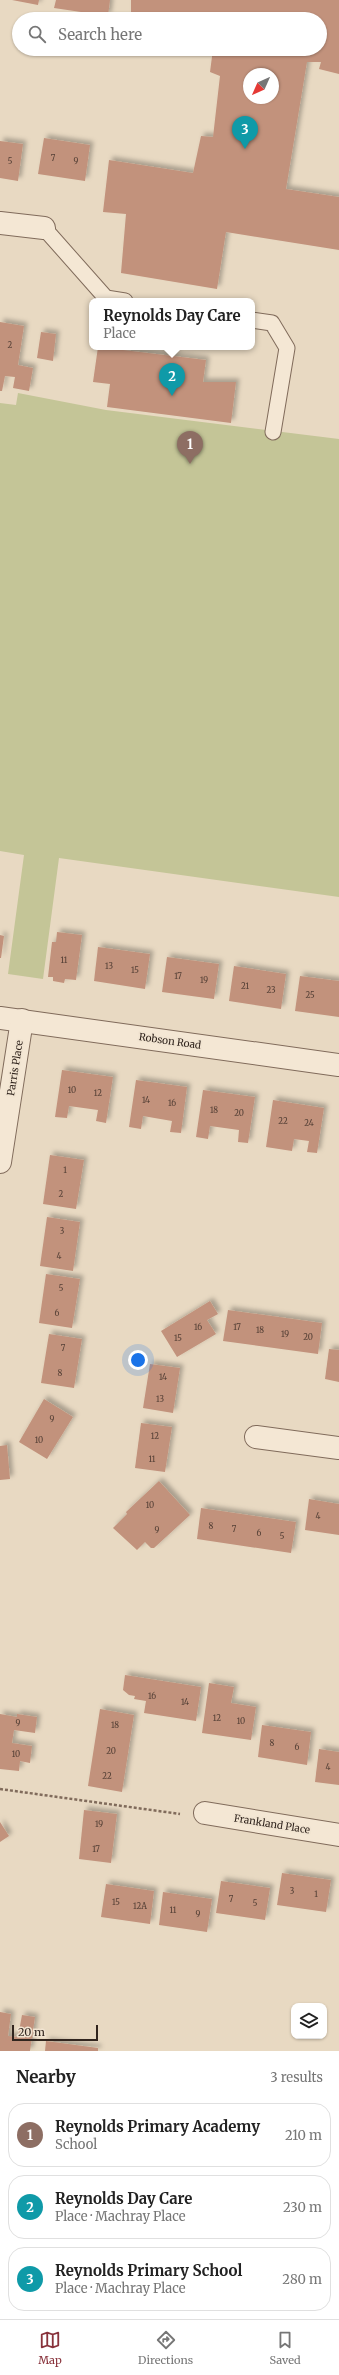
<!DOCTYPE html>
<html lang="en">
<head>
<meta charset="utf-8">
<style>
	:root { --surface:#fff; --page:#f2f2f2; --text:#222; --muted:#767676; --line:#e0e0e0; --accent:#88323b }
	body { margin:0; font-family:Merriweather,serif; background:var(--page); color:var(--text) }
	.controls { position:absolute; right:12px; bottom:12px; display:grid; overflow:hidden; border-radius:8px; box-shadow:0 1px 3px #0004 }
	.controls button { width:36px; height:36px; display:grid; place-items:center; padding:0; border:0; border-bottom:1px solid var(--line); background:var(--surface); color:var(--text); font:20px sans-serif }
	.compass { position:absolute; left:243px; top:68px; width:36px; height:36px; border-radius:50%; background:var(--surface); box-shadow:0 1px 3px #0004; rotate:225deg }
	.scale { position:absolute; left:12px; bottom:10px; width:86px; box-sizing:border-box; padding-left:4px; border:2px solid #31251e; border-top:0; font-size:11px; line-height:14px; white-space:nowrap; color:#31251e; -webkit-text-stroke:3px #f1e4d1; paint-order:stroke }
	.you { position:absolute; left:138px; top:1360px; width:14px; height:14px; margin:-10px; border:3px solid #fff; border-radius:50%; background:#1a73e8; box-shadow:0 0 0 6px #1a73e833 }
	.badge { display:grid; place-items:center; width:26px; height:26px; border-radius:50%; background:var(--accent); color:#fff; font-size:13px; font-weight:700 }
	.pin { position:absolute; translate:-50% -33px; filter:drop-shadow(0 1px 2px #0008) }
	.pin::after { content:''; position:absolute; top:21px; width:14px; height:12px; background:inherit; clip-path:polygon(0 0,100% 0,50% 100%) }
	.popup { position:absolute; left:89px; top:298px; width:166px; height:52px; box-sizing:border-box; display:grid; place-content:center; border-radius:8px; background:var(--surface); filter:drop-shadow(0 1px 3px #0005); font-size:13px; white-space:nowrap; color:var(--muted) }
	.popup b { font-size:15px; color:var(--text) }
	.popup::after { content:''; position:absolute; left:50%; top:100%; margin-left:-8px; border:8px solid transparent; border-top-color:var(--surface) }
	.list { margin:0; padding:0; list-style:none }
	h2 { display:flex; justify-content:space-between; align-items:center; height:52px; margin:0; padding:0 16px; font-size:17px }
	h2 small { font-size:13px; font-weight:400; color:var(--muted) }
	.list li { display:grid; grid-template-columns:26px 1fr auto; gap:12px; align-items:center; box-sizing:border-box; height:64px; margin:0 8px 8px; padding:0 8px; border:1px solid var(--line); border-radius:16px }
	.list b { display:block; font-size:15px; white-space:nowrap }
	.list p { margin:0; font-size:13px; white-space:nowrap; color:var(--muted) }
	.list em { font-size:13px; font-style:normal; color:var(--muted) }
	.icon { flex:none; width:22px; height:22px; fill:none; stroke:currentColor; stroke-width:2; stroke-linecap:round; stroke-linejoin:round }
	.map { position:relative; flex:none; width:339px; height:2051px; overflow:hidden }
	.search { position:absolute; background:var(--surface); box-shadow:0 1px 3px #0004; left:12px; right:12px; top:12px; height:44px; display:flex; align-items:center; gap:10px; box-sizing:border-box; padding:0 14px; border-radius:22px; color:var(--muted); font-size:15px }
	.sheet { height:268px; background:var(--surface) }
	nav { display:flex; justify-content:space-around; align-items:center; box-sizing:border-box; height:56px; border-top:1px solid var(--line); background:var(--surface); font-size:11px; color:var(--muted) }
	nav a { display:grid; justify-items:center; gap:2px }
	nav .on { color:var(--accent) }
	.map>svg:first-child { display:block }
	.green { fill:#c4c597 }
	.building { fill:#c2927c; fill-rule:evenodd; filter:url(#shadow) }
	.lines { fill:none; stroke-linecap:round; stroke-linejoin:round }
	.service-casing { stroke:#806b5b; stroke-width:17 }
	.minor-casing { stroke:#806b5b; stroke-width:24 }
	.path { stroke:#806b5b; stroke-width:2.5; stroke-dasharray:3 2; stroke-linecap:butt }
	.service { stroke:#f4e7d4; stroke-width:15 }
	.minor { stroke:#f4e7d4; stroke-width:22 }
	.labels { text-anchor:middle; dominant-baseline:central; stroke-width:3.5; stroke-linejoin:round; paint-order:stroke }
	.number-label { font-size:8px; fill:#554036 }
	.street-label { font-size:10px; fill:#31251e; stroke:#f1e4d1 }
</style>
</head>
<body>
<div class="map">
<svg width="339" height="2051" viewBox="0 0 339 2051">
	<defs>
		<filter id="shadow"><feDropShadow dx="3.5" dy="-3.5" stdDeviation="2" flood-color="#0004"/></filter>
	</defs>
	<rect width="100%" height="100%" fill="#e8d9c2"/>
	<!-- green -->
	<polygon class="green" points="18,393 106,410 339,439 339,897 59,858 43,979 8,974 24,855 0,851 0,403 16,405"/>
	<!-- building -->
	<g class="building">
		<polygon points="12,0 39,0 38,5"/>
		<polygon points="56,0 110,0 108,16 54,8"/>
		<path d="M131,0H339V74L319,69L321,62H307L286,189L339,197V250L226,232L217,289L121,273L126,214L103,212L109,160L193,173L201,136L213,137L220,76L210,72L213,49H320V19H131ZM249,74H273V98H249Z"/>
		<polygon points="44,138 90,145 85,181 38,174"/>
		<polygon points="0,141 23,144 18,181 0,178"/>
		<polygon points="0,322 24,326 18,365 33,368 29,391 13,388 15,377 5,376 2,391 0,391"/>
		<polygon points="41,332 56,334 53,361 37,358"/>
		<polygon points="98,347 206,360 203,382 236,382 231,423 107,407 110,384 93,382"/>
		<polygon points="57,932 82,935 76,980 65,979 64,983 53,981 53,977 48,977 52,942 56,942"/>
		<polygon points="0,935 4,936 1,958 0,958"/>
		<polygon points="98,947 150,954 145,989 94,981"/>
		<polygon points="167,957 219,964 214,999 162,992"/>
		<polygon points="234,966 286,974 281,1009 229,1001"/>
		<polygon points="300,976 339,981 339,1017 295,1011"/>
		<polygon points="62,1070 113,1077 106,1123 96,1121 98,1110 69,1106 67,1118 55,1117"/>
		<polygon points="136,1080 187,1087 181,1133 170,1132 172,1121 143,1116 141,1129 129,1127"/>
		<polygon points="203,1090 255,1097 248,1143 238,1142 239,1130 210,1126 208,1139 196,1137"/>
		<polygon points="273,1100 324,1108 317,1153 307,1152 309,1141 294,1139 292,1151 266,1147"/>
		<polygon points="50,1155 84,1160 76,1209 43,1204"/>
		<polygon points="47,1217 80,1222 73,1271 40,1266"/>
		<polygon points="46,1274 80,1279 72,1328 39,1323"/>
		<polygon points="210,1301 218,1314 207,1320 216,1334 177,1357 161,1331"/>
		<polygon points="228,1310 322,1323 318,1354 223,1341"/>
		<polygon points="49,1334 82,1339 74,1388 41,1383"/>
		<polygon points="329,1349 339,1350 339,1382 325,1379"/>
		<polygon points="150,1364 180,1368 173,1413 143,1408"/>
		<polygon points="44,1399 73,1417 47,1459 19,1442"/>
		<polygon points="141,1423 172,1427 165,1472 135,1468"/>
		<polygon points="7,1445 10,1479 0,1480 0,1446"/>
		<polygon points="159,1481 190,1515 154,1548 151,1548 145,1542 137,1550 113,1528 127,1514 126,1512"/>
		<polygon points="309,1499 339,1504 339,1535 305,1530"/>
		<polygon points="201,1508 296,1522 291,1553 197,1539"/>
		<polygon points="125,1675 201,1687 196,1721 144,1713 146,1701 134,1699 135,1696 129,1695 123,1690"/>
		<polygon points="209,1683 234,1687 231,1703 256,1707 251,1740 202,1733"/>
		<polygon points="100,1709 134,1715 122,1792 88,1786"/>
		<polygon points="0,1714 17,1717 17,1714 37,1717 35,1733 14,1730 12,1743 32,1746 30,1763 20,1761 19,1771 0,1769"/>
		<polygon points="262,1725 311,1732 307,1765 258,1757"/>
		<polygon points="319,1749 339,1752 339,1785 315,1782"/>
		<polygon points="84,1810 117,1814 111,1863 79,1859"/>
		<polygon points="0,1822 9,1836 0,1842"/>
		<polygon points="282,1873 331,1880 326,1912 277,1905"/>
		<polygon points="221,1881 270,1888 265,1920 216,1913"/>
		<polygon points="106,1884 154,1891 150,1924 101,1917"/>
		<polygon points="163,1892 212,1899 207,1932 159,1925"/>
		<polygon points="0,2012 11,2014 8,2036 18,2037 22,2015 35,2017 30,2051 0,2051"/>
		<polygon points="46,2041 98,2048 98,2051 45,2051"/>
	</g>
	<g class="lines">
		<!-- service casing -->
		<g class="service-casing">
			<g id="service">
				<polyline points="44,228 106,298 125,301"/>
				<polyline points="252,320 272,323 287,348 273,432"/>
			</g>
		</g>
		<!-- minor casing -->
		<g class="minor-casing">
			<g id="minor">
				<polyline points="0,223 44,228"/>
				<polyline points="0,1018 339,1065"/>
				<polyline points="0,1162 22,1020"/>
				<polyline points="256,1437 339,1448"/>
				<polyline points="205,1813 339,1835"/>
			</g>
		</g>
		<!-- path -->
		<polyline class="path" points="0,1789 180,1814"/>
		<!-- service -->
		<use href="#service" class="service"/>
		<!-- minor -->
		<use href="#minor" class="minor"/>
	</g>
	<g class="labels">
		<!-- number labels -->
		<g class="number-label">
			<text x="53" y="158">7</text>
			<text x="10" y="161">5</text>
			<text x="76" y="161">9</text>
			<text x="10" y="345">2</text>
			<text x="64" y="960">11</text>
			<text x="109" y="966">13</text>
			<text x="135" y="970">15</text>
			<text x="178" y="976">17</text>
			<text x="204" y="980">19</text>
			<text x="245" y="986">21</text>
			<text x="271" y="990">23</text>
			<text x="310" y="995">25</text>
			<text x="72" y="1090">10</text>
			<text x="98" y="1093">12</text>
			<text x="146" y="1100">14</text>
			<text x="172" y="1103">16</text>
			<text x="214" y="1110">18</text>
			<text x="239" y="1113">20</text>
			<text x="283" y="1121">22</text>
			<text x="309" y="1123">24</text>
			<text x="65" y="1170">1</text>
			<text x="61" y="1194">2</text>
			<text x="62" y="1231">3</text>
			<text x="59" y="1256">4</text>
			<text x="61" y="1288">5</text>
			<text x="57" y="1313">6</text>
			<text x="198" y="1327">16</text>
			<text x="237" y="1327">17</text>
			<text x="260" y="1330">18</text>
			<text x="285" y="1334">19</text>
			<text x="308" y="1337">20</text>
			<text x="178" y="1338">15</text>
			<text x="63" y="1348">7</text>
			<text x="60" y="1373">8</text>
			<text x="163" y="1377">14</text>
			<text x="160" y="1399">13</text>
			<text x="52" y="1419">9</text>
			<text x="155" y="1436">12</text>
			<text x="39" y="1440">10</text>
			<text x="152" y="1459">11</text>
			<text x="150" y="1505">10</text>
			<text x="318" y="1516">4</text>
			<text x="211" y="1526">8</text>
			<text x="234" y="1529">7</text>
			<text x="157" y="1530">9</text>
			<text x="259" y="1533">6</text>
			<text x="282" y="1536">5</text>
			<text x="152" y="1696">16</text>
			<text x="185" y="1702">14</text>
			<text x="217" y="1718">12</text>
			<text x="241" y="1721">10</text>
			<text x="18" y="1723">9</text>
			<text x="115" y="1725">18</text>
			<text x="272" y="1743">8</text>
			<text x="297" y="1747">6</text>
			<text x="111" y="1751">20</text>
			<text x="16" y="1754">10</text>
			<text x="328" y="1767">4</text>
			<text x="107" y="1776">22</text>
			<text x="99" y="1824">19</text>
			<text x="96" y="1849">17</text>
			<text x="292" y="1891">3</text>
			<text x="316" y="1894">1</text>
			<text x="231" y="1899">7</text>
			<text x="116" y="1902">15</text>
			<text x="255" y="1903">5</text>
			<text x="140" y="1906">12A</text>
			<text x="173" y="1910">11</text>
			<text x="198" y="1914">9</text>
		</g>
		<!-- street labels -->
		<g class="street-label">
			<text transform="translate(170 1041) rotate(8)">Robson Road</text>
			<text transform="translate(15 1068) rotate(-81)">Parris Place</text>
			<text transform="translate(272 1824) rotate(9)">Frankland Place</text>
		</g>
	</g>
</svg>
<div class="controls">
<button><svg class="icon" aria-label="layers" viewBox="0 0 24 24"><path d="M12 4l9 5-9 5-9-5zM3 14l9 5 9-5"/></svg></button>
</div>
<svg class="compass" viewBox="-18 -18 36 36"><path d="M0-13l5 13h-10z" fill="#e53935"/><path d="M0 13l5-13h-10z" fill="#767676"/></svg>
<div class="scale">20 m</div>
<div class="you"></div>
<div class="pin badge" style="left:190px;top:464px;background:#8d6e63">1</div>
<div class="pin badge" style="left:172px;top:396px;background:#0f9aa8">2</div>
<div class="popup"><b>Reynolds Day Care</b>Place</div>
<div class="pin badge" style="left:245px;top:149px;background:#0f9aa8">3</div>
<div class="search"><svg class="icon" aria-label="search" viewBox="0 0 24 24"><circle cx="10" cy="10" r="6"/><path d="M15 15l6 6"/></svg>Search here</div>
</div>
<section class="sheet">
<h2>Nearby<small>3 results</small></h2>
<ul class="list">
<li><span class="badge" style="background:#8d6e63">1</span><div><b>Reynolds Primary Academy</b><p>School</p></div><em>210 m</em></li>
<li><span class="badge" style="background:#0f9aa8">2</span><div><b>Reynolds Day Care</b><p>Place · Machray Place</p></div><em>230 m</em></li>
<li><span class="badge" style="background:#0f9aa8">3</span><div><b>Reynolds Primary School</b><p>Place · Machray Place</p></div><em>280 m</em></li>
</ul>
</section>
<nav>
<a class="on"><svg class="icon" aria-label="map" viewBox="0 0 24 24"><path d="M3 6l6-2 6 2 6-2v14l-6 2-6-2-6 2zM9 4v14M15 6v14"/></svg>Map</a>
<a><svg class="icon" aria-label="directions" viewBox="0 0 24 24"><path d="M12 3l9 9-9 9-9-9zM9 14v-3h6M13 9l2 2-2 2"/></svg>Directions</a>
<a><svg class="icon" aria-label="saved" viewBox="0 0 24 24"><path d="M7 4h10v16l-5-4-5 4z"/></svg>Saved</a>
</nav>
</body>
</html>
